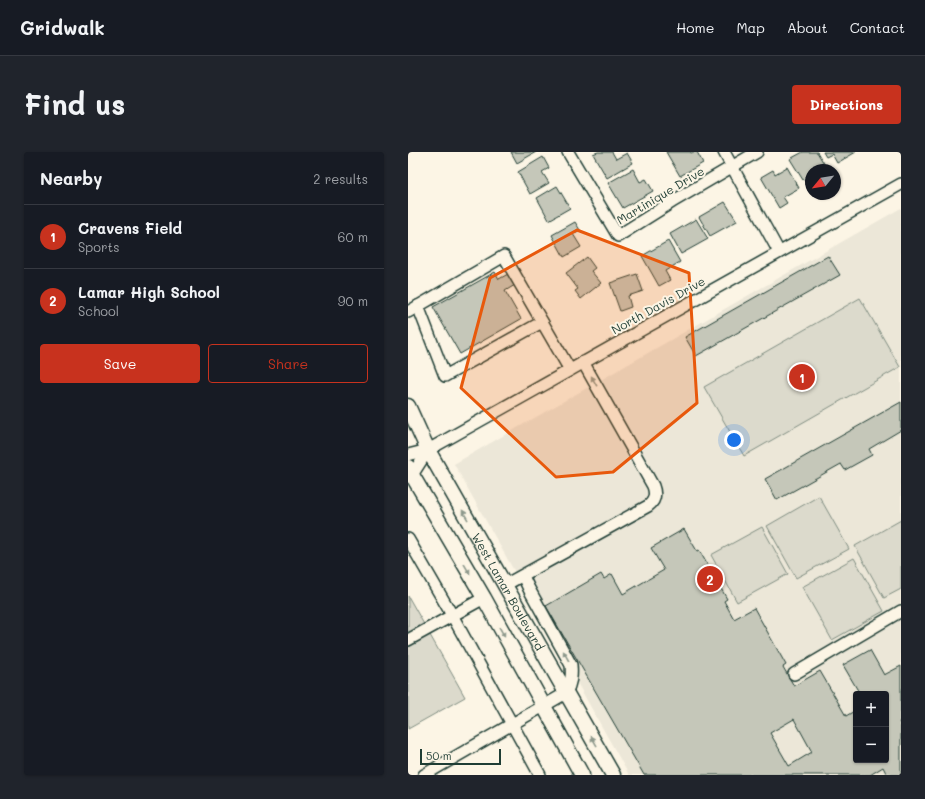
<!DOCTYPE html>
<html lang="en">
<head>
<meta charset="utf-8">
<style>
	:root { --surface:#171b24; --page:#20242c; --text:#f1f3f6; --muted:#9ea1a6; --line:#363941; --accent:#c8321e }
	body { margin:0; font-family:Mali,sans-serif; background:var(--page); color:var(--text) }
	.controls { position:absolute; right:12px; bottom:12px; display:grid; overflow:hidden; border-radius:4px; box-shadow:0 1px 3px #0004 }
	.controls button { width:36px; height:36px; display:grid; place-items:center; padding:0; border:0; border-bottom:1px solid var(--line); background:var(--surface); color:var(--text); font:20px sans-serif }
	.compass { position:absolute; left:397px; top:12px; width:36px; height:36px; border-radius:50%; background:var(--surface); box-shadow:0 1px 3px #0004; rotate:240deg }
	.scale { position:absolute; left:12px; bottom:10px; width:81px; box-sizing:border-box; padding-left:4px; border:2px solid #1f3d34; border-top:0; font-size:11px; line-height:14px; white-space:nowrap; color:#1f3d34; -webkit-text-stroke:3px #fcf5e5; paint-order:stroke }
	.you { position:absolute; left:326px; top:288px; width:14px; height:14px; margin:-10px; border:3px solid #fff; border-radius:50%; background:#1a73e8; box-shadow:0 0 0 6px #1a73e833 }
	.badge { display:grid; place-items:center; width:26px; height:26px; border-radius:50%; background:var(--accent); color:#fff; font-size:13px; font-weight:700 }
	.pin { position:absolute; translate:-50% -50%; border:2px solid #fff; box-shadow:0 1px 4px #0006 }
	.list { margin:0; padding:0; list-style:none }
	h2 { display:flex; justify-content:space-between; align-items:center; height:52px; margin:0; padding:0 16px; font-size:17px }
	h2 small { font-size:13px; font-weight:400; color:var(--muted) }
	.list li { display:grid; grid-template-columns:26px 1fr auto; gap:12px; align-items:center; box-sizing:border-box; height:64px; padding:0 16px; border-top:1px solid var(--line) }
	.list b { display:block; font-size:15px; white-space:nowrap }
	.list p { margin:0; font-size:13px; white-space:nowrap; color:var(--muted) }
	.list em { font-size:13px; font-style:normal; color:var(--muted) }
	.actions { display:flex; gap:8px; padding:12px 16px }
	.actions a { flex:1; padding:9px 0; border:1px solid var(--accent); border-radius:4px; text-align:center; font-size:14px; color:var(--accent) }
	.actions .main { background:var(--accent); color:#fff }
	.map { position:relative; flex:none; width:493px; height:623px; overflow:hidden; border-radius:4px }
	header { display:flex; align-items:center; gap:24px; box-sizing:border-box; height:56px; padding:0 20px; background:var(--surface); border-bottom:1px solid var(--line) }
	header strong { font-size:19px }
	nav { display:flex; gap:22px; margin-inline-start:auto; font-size:14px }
	.intro { display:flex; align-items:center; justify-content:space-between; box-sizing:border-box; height:96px; padding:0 24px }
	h1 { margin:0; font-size:28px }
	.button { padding:10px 18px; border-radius:4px; background:var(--accent); color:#fff; font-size:14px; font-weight:700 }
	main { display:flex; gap:24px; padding:0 24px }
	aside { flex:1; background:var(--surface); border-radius:4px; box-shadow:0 1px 3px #0004 }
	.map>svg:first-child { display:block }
	.built { fill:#ece7d8; fill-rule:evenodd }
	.green { fill:#dcdacc; stroke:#7e8c80 }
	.building { fill:#c5c7b9; stroke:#1f3d34; fill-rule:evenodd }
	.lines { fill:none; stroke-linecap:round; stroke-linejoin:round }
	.minor-casing { stroke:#1f3d34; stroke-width:14 }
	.major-casing { stroke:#1f3d34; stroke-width:17 }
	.minor { stroke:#fcf5e5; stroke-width:11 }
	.major { stroke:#fcf5e5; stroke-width:14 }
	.oneway { fill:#8e998c }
	.marked { fill:#e8590c; fill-opacity:0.2; stroke:#e8590c; stroke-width:3; stroke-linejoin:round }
	.labels { text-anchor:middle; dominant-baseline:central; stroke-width:4; stroke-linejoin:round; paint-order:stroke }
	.street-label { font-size:12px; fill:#1f3d34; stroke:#fcf5e5 }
</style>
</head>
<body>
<header>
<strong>Gridwalk</strong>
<nav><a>Home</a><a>Map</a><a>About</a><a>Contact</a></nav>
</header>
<div class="intro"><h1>Find us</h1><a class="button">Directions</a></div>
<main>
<aside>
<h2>Nearby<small>2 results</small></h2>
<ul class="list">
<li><span class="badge">1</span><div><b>Cravens Field</b><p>Sports</p></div><em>60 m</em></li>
<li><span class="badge">2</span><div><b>Lamar High School</b><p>School</p></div><em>90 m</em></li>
</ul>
<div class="actions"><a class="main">Save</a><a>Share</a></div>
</aside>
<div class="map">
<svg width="493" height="623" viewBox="0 0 493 623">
	<rect width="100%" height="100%" fill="#fcf5e5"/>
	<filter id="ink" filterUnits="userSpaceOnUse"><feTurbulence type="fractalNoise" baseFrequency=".025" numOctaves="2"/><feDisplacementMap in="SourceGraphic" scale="8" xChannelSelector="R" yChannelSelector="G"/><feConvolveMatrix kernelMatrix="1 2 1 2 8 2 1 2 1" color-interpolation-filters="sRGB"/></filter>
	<g filter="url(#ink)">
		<!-- built -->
		<path class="built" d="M493,56V623H221L46,312ZM448,542H478V608H448Z"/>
		<!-- green -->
		<g class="green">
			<polygon points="452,146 492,215 336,304 296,235"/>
			<polygon points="411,344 441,397 388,426 359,374"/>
			<polygon points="493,368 493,437 476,446 447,394"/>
			<polygon points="354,375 380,422 329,450 303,403"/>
			<polygon points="446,406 476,459 424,488 394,435"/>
			<polygon points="0,444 57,545 0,577"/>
		</g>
		<!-- building -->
		<g class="building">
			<polygon points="103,0 128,0 109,11"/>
			<polygon points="190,0 204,0 208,7 219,1 225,11 199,26 185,2"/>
			<polygon points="258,0 282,0 283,1 285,0 289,0 295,11 272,24"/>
			<polygon points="395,0 409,0 420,18 403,18 403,26 402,24 395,28 382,7"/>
			<polygon points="415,0 448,0 429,11 424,2 418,5"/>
			<polygon points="135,5 141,16 134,20 141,31 122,42 110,20"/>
			<polygon points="379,15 391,36 375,45 379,51 371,56 353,25 365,18 367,22"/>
			<polygon points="225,17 232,30 238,27 245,39 215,56 200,31"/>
			<polygon points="149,34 162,56 141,68 129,46"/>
			<polygon points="317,50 329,69 302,84 291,65"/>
			<polygon points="288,67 300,87 273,102 262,82"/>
			<polygon points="167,70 172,78 165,82 173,95 156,105 144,83"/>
			<polygon points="260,89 272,110 257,119 262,128 251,134 234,104"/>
			<polygon points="420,104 432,123 288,204 277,185"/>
			<polygon points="179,105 187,116 183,119 193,131 173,147 167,139 170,137 158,121"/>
			<polygon points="87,120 91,127 100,122 107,133 97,139 113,167 52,202 25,155"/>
			<polygon points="229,122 235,139 220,144 223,155 212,159 202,131"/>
			<polygon points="493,250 493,278 461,297 464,303 437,318 433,312 369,348 357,327"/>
			<path d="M276,377L289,399L291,398L319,447L316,449L326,467L346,456L378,513L375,515L386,534L412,519L438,564L448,558V608H478V542H452L435,513L462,498L476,523L493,514V568L491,570L493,573V623H479L475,615L462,623H236L138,454L193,422L196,427L204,422L215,442L256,418L243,396ZM386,567L404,600L381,614L362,581Z"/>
		</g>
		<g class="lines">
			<!-- minor casing -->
			<g class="minor-casing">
				<g id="minor">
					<polyline points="160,0 210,84 264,50 349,0"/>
					<polyline points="316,0 371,100"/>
					<polyline points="10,154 37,224 134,170"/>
					<polyline points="0,160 96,104 162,218"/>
					<polyline points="0,303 20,298 493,32"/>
					<polyline points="0,325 4,323 20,298"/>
					<polyline points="0,387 44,463 132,623"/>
					<path d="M97,433L240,354C247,349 248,342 245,334L175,210"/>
					<polyline points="0,488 76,446"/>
					<polyline points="386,522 493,459"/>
					<path d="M16,623L158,541C163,531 164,524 163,513L121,437L115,424"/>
				</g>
			</g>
			<!-- major casing -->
			<g class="major-casing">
				<g id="major">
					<path id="s1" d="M0,254L20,298L205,623"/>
					<polyline points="0,315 4,323 76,446 174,623"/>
				</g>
			</g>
			<!-- minor -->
			<use href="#minor" class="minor"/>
			<!-- major -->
			<use href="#major" class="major"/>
		</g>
		<!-- one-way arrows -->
		<defs><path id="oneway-solid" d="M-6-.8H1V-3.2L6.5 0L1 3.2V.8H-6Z"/></defs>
		<g class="oneway">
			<use href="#oneway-solid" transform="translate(186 229) rotate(-119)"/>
			<use href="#oneway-solid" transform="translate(57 363) rotate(-120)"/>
			<use href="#oneway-solid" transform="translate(59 417) rotate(60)"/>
			<use href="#oneway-solid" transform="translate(94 480) rotate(61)"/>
			<use href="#oneway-solid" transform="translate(158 504) rotate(-119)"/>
			<use href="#oneway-solid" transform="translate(186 589) rotate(-120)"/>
		</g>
	</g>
	<!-- marked area -->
	<path class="marked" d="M169,78L281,121L289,251L205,320L148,325L53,236L82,126Z"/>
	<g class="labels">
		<!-- street labels -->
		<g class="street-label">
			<text transform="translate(252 43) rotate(-31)">Martinique Drive</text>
			<text transform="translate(250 153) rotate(-29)">North Davis Drive</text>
			<text stroke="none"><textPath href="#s1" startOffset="211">West Lamar Boulevard</textPath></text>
		</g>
	</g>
</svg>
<div class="controls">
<button>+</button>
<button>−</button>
</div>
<svg class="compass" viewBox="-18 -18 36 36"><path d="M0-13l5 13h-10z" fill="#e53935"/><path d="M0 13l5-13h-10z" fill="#9ea1a6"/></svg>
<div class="scale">50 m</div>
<div class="you"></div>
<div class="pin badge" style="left:394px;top:225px">1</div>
<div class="pin badge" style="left:302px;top:427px">2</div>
</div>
</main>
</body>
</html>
